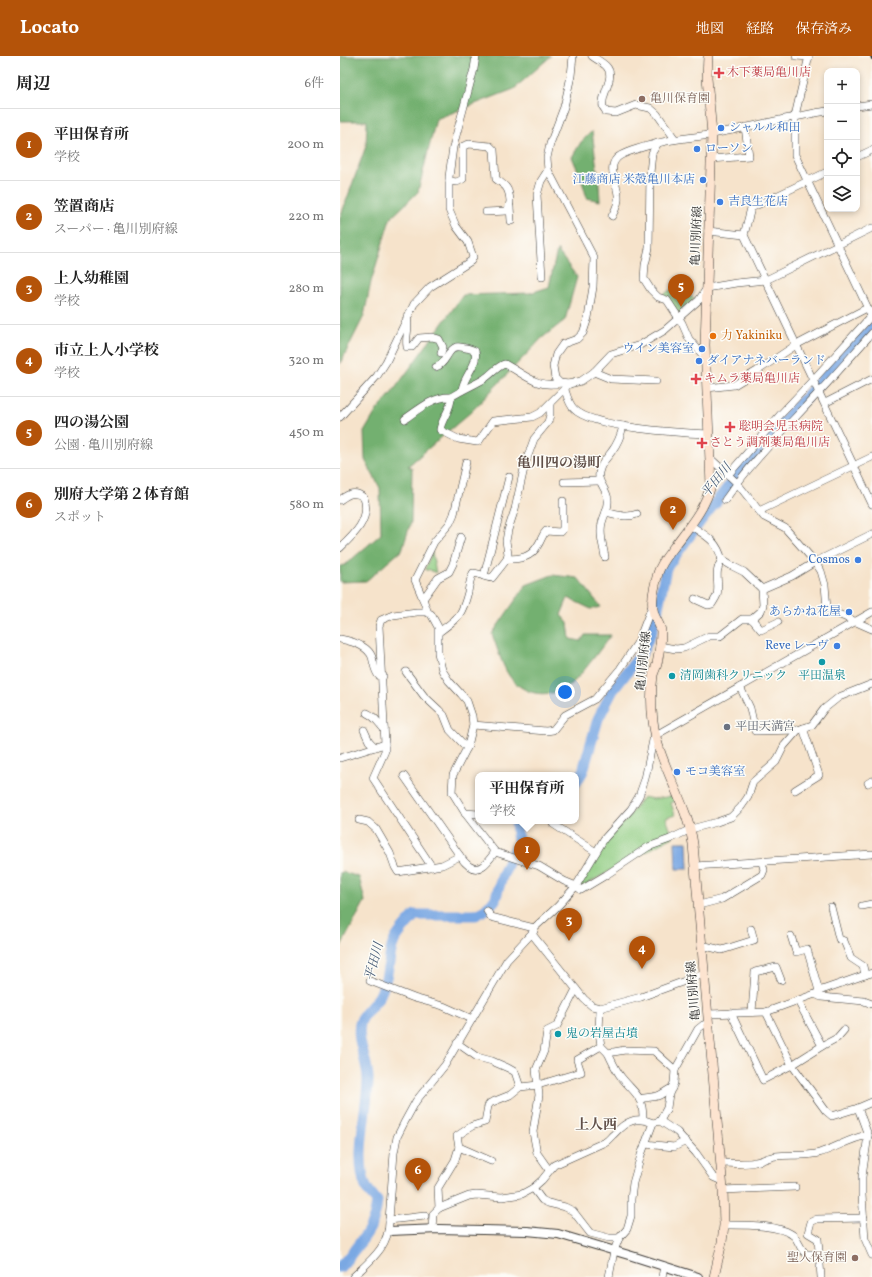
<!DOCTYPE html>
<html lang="ja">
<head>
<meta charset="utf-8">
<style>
	:root { --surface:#fff; --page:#f6f6f6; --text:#222; --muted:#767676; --line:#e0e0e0; --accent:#b45309 }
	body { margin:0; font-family:Vollkorn,"Noto Serif JP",serif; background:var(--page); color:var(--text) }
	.controls { position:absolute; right:12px; top:12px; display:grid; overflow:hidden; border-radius:8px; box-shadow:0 2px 6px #0003 }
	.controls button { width:36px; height:36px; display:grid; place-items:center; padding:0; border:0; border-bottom:1px solid var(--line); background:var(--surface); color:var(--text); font:20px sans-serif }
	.you { position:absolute; left:225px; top:636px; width:14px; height:14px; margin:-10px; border:3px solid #fff; border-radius:50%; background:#1a73e8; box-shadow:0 0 0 6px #1a73e833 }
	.badge { display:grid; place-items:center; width:26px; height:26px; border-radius:50%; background:var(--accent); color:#fff; font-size:13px; font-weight:700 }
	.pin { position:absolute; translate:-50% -33px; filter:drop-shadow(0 1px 2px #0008) }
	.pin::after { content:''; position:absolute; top:21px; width:14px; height:12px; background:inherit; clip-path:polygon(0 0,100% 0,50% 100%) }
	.popup { position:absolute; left:135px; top:716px; width:104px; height:52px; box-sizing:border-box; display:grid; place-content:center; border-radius:8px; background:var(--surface); filter:drop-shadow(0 1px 3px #0005); font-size:13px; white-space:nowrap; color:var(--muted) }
	.popup b { font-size:15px; color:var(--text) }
	.popup::after { content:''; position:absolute; left:50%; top:100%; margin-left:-8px; border:8px solid transparent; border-top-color:var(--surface) }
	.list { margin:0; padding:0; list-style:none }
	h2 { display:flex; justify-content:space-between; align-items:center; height:52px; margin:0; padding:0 16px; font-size:17px }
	h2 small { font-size:13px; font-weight:400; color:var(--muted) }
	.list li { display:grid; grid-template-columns:26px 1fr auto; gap:12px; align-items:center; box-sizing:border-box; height:72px; padding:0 16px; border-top:1px solid var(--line) }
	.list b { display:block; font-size:15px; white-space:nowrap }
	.list p { margin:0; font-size:13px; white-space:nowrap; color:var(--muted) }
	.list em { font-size:13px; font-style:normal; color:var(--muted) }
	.icon { flex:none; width:22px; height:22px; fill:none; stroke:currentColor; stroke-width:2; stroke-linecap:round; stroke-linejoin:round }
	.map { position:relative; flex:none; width:532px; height:1221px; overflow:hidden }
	header { display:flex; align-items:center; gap:24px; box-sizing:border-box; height:56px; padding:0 20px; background:var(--accent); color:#fff }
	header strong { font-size:19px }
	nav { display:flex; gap:22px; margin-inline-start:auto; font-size:14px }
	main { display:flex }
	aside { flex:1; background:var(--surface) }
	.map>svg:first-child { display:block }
	.green { fill:#8fcc81; stroke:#56744e }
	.forest { fill:#73b06f; stroke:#486646 }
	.water { fill:#7aa8e3; stroke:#4b6280 }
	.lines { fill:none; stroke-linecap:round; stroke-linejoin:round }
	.river { stroke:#7aa8e3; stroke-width:11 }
	.minor-casing { stroke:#3d3a36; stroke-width:8 }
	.tertiary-casing { stroke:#3d3a36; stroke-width:10 }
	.secondary-casing { stroke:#3d3a36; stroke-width:10 }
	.minor { stroke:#fff; stroke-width:7 }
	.tertiary { stroke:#fff; stroke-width:8 }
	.secondary { stroke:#fde4d0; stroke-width:9 }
	.rail { stroke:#1c1c1c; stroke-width:2 }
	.health-dot { fill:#e0444e; stroke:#fdfcf7; stroke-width:1.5 }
	.education-dot { fill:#8d6e63; stroke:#fdfcf7; stroke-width:1.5 }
	.shop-dot { fill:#3f7fe0; stroke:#fdfcf7; stroke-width:1.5 }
	.food-dot { fill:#e8710a; stroke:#fdfcf7; stroke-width:1.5 }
	.culture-dot { fill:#0f9aa8; stroke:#fdfcf7; stroke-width:1.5 }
	.worship-dot { fill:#6b7280; stroke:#fdfcf7; stroke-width:1.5 }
	.labels { text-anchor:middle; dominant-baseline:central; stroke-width:3; stroke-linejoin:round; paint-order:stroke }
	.health-label { font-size:12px; fill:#be3a42; stroke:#fdfcf7; text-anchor:start }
	.education-label { font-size:12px; fill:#785e54; stroke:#fdfcf7; text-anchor:start }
	.shop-label { font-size:12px; fill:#366cbe; stroke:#fdfcf7; text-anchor:start }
	.street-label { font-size:12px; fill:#1c1c1c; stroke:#fdfcf7 }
	.food-label { font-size:12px; fill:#c56008; stroke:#fdfcf7; text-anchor:start }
	.culture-label { font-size:12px; fill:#0d838f; stroke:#fdfcf7; text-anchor:start }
	.worship-label { font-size:12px; fill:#5b616d; stroke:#fdfcf7; text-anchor:start }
	.water-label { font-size:13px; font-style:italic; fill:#465b76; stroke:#fdfcf7 }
	.quarter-label { font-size:14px; font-weight:bold; fill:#5f4e47; stroke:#fdfcf7 }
</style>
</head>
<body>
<header>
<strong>Locato</strong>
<nav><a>地図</a><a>経路</a><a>保存済み</a></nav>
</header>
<main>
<aside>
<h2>周辺<small>6件</small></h2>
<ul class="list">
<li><span class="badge">1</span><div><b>平田保育所</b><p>学校</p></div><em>200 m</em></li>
<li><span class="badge">2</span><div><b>笠置商店</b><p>スーパー · 亀川別府線</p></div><em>220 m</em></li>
<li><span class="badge">3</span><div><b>上人幼稚園</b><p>学校</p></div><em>280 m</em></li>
<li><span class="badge">4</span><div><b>市立上人小学校</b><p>学校</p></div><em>320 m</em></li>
<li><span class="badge">5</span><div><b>四の湯公園</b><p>公園 · 亀川別府線</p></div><em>450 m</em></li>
<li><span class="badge">6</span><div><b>別府大学第２体育館</b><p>スポット</p></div><em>580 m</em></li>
</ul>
</aside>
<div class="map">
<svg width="532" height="1221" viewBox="0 0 532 1221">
	<rect width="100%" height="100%" fill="#fdfcf7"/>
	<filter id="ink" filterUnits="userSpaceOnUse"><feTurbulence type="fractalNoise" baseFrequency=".025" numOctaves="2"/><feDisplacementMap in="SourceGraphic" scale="8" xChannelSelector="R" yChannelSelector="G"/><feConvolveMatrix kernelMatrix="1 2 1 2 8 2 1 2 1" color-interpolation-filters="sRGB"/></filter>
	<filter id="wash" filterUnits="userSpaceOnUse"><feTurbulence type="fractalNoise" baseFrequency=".012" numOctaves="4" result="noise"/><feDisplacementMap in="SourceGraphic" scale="16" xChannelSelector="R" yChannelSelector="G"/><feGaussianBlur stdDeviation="0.9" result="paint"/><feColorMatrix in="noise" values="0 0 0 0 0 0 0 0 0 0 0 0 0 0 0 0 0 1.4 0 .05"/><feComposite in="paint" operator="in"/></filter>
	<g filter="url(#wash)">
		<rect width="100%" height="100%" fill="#f6e3cb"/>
		<!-- green -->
		<g class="green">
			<polygon points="330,234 355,242 340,258 323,239"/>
			<polygon points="92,496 96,517 88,513 87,515 85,513"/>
			<polygon points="333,740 335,745 331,747 335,759 326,762 333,781 241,831 239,829 266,784 285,765 303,741 313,743"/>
		</g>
		<!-- forest -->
		<g class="forest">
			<polygon points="0,0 211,0 174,33 96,63 78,136 50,163 31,226 24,260 0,308 0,162 26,90 27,65 0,65"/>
			<polygon points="252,75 259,128 260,145 247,142 241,122 232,101 241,86"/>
			<polygon points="217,194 237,221 225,264 202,282 132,355 68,410 72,412 71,466 62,494 26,525 0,526 0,510 5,509 41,478 40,432 25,404 24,376 37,354 51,338 123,239 190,237 209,231"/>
			<path d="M212,519L238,522L261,551L251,553L228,542L221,559L228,567L230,583L241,585L245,579H271C260,593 241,621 228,631C218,637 206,639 195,637C185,635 176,629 170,621C162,610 157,591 152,578L186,529Z"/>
			<polygon points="3,816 19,821 25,845 0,892 0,817"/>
		</g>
		<!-- water -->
		<polygon class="water" points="335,786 347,786 348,813 336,813"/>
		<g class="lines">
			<!-- river -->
			<g class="river">
				<polyline points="236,727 243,715 258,663 273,634 302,597 312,574 317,557 326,512 362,463 429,381 487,318 532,272"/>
				<path d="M0,1211C6,1205 10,1199 15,1193C28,1177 35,1167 37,1145C33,1141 28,1136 26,1131C14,1102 27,1056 28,1025C29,1006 16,987 20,968C22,957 35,949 40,939C48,924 48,907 52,891C55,880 67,868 75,859H136L145,854L155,844L162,821L171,800L179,788L177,779L176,765"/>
			</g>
		</g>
	</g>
	<g filter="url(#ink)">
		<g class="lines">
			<!-- minor casing -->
			<g class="minor-casing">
				<g id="minor">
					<polyline points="233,0 231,20 224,51 210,88 207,102 208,114 254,202 253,231 248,262 243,277 237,283 223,288 216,298 213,310 215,322 220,327 229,328 241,325 254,316 271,298 300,289 325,274 359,244 367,232 396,227 426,224 532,172"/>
					<path d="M252,0C256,3 262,6 266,10C277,21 260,38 263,51C263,51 266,55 266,56L276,57L296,49L310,52L317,58L335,83"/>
					<polyline points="456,0 469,1"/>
					<polyline points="469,0 455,60 455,99 532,261"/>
					<polyline points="517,50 532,48"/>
					<polyline points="517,101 532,94"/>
					<polyline points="371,103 409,100 405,71"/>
					<polyline points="487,116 411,152 404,179 532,448"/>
					<path d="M109,125L117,126L123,123V90L129,88L150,90L154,94L156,123C166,130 169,132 170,145C170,149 169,151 167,155L146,156"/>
					<polyline points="170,151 171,165"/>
					<path d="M272,160C276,153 279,146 278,139C277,127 267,112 277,102C284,95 308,90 318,87"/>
					<polyline points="368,175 404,179"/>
					<polyline points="202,221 197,139 201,125 208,114"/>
					<path d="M67,261C70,273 65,280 67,291H72L79,282L92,281L99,283L103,291L101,297"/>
					<path d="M366,302L361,297L349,283L342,267L327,244L318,241L311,234L304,223L305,209L309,192L310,117L312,97L318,87C337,82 355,82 373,78C411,71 449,61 487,55"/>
					<path d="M96,311C106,308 107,294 116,291C120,290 123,292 126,292C130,293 131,293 135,295C139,308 123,321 122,334"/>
					<polyline points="254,316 271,323 316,325"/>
					<polyline points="367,332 394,329 417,315 456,289 527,252"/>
					<path d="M225,334C227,340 229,348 234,353C252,372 342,377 369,378"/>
					<path d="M111,341C122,334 134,329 144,323C152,318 157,310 165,308C184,318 198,333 220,327"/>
					<polyline points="485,347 532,323"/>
					<polyline points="0,361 37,320 46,306 74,248 90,231 131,205 133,201 128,186 116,170 109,154 109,121 113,91 134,13 136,0"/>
					<path d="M65,363C79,353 94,340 111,341C112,353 101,363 100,374L118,383L137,386L139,385L153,365L192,361L200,357L229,328"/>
					<polyline points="371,403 397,427 424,461 445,472 475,506 481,515 485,529 487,553 532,573"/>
					<polyline points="388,419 440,359 473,324 532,259"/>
					<polyline points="224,426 259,425"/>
					<path d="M0,444C8,438 15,434 24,442C31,463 14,479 0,492"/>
					<path d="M385,444C412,405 447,371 479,336C497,317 514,297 532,277"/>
					<polyline points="419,455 532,401"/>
					<path d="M266,456C277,459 287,462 297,458"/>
					<path d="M350,469C366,480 377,484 382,504L392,510L404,516L422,533L452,520L475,506L532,478"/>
					<path d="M265,501C263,489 259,478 262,467C264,458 269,453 268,444C267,431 255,426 260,413C262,406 268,401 272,395C278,387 281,379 283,370"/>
					<path d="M167,503C180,503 191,502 198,489C201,485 202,479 206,475L220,476L223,473V445"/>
					<polyline points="144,520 169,421"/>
					<polyline points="83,543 98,522 109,516 113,508 121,481"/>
					<path d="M355,543L368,549L372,548C374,545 376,542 377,539C380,527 373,516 382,504"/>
					<polyline points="88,557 83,543 75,524 94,486 110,467 114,458 126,406"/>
					<polyline points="412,563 421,574 438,566"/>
					<path d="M99,576C118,562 122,560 128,536C129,530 130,523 133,517C140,517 145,522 152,522L167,503L168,498L166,485L168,474L175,453L185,408L194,383L208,366L210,359V349"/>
					<path d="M0,583C11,585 28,590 32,601C34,608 34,613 38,619L43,620"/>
					<polyline points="319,590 336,593 344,592 369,580 380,580 402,563 412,563 421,555 423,549 422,533"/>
					<polyline points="66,616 84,640 99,654 104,659 110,674 127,692"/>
					<polyline points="400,631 410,652 415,675 458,674 472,669 484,653 499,641 532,628"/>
					<path d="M27,657C36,661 38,667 44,673"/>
					<polyline points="133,669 206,675 213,674 225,659 255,643 280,613 298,586 312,550"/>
					<polyline points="24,674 29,685 35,691"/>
					<polyline points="0,702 45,688"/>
					<path d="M64,720L120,800C122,803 125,807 129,810C140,818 149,804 155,796"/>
					<polyline points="528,727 532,725"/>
					<polyline points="455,734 479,719 463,672"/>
					<polyline points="125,757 138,758"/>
					<polyline points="19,764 28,766 36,773 50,797 55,811 58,816 102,809 120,800"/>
					<polyline points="212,765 213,768 256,796"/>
					<polyline points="355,810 532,798"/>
					<polyline points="92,811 33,722 45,695 45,688 39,570 41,564 53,559 77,556 86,556 91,558 98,571 98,597 102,614 109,625 121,638 127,645 132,660 133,669 128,690 113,719 112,736 125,757 155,796 199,810 224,825 236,830 241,834 266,819 308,791 330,783 351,773 377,766 391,761 401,751 408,741 413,726 436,706 444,690 458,674"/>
					<polyline points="359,849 382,843 422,819 424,814 422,806"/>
					<polyline points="522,850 532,848"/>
					<polyline points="491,851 499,883 504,885 511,902 523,910 525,919"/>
					<polyline points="147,855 151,861 194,872"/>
					<polyline points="192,878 244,943 252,950 260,952 301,941 364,918"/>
					<polyline points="451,880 456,896 467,893 479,935"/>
					<polyline points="361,889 382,894 414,884 411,873"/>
					<polyline points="30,925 74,942 103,950 132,963"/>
					<polyline points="476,938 479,935 525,919 532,917"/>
					<polyline points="412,956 415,916 436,911 441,924"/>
					<polyline points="426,956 452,1009 486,1055 492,1060 518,1052"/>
					<polyline points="391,957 423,1024 452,1009 482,990 458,945"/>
					<polyline points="368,958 426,956 475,938 481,941 524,945 532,948"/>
					<polyline points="117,987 137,1001 152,1005 168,1012 175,1016 180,1031"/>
					<polyline points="261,990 268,997 285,994 314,995 335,1014"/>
					<polyline points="482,990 497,982 504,974"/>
					<path d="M268,997C272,1005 276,1015 282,1022C295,1038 303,1039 303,1063"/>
					<path d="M299,1043C306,1041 313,1042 320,1039C324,1037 327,1034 332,1032"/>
					<polyline points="532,1046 518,1052 528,1079 522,1121 522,1139 525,1183 532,1199"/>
					<polyline points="320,1065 337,1076 356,1097 373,1121 382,1125"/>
					<polyline points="305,1088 334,1091 346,1085"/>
					<polyline points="119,1091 151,1105"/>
					<path d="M381,1107C392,1107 404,1109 415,1106C422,1105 428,1101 436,1100C450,1098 465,1101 479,1097C496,1092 510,1082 528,1079"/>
					<polyline points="209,1114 197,1097 193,1076 199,1039 196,1014 204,995 207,975 217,970 236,933"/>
					<polyline points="193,1132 202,1144 208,1147 225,1151 233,1155 250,1177 269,1182 279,1182"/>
					<polyline points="383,1134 455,1131"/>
					<polyline points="99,1152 98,1132 115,1104 119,1091 117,1080 132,1070 145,1066 148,1050 150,1047 170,1039 180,1031 198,1029 241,1016 237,1004 261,990 259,976 260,952"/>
					<polyline points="49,1164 85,1160"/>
					<path d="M384,1169C402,1169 440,1168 454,1180C459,1185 459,1192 466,1198H479"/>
					<path d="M92,1173L93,1158L99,1152L129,1140L136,1139L162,1141L182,1138L193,1132L202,1124L214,1109L265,1086C269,1084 270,1081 274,1078C286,1065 296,1060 313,1067"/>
					<path d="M13,1221C31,1204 50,1190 49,1164L54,1097L57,1081L64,1067L76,1045L105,1009L167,904L194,875V872L218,850L236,830L264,783L291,753L299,740L305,723L313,684L316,679L532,556"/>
					<polyline points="269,1221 274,1195 279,1182 287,1173 291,1160 291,1143 293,1127 301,1099 313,1067 320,1065 327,1052 329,1038 334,1027 335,1014 358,973 363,969 369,967"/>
					<polyline points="322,1221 324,1210"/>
					<polyline points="481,1221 478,1183 468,1177 471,1166 477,1163 524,1162"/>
				</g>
			</g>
			<!-- tertiary casing -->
			<g class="tertiary-casing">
				<polyline id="tertiary" points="49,1175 99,1173 187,1175 218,1178 292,1200 358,1221"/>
			</g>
			<!-- secondary casing -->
			<g class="secondary-casing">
				<path id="secondary" d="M368,0L367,22L372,78L365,289L371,429C365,453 348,472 334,491C328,499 321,507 318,517C315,529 310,545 314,558C316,564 320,568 321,575C321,585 319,598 317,608C316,612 314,615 313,619C311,634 311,650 313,665C318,708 347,745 353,788L383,1134L384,1169L382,1186L374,1221"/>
			</g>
			<!-- minor -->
			<use href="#minor" class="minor"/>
			<!-- tertiary -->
			<use href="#tertiary" class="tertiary"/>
			<!-- secondary -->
			<use href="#secondary" class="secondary"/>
			<!-- rail -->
			<polyline class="rail" points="531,0 532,3"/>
		</g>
	</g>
	<!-- markers -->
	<g class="health-dot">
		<path d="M377 11h4v4h4v4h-4v4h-4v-4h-4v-4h4z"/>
		<path d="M354 317h4v4h4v4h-4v4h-4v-4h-4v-4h4z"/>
		<path d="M388 365h4v4h4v4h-4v4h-4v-4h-4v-4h4z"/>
		<path d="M360 381h4v4h4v4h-4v4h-4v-4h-4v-4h4z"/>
	</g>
	<g class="education-dot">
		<circle cx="302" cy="43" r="4"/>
		<circle cx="515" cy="1202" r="4"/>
	</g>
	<g class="shop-dot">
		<circle cx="381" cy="72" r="4"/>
		<circle cx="357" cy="93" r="4"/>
		<circle cx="363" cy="124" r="4"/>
		<circle cx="380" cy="146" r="4"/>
		<circle cx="362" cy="293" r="4"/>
		<circle cx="359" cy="305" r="4"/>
		<circle cx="518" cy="504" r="4"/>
		<circle cx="509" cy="556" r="4"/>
		<circle cx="497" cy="590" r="4"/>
		<circle cx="337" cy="716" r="4"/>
	</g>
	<circle class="food-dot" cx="373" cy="280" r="4"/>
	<g class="culture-dot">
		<circle cx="482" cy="606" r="4"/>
		<circle cx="332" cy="620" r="4"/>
		<circle cx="218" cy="978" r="4"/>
	</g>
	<circle class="worship-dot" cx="387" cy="671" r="4"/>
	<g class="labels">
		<!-- health labels -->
		<g class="health-label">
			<text x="387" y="17">木下薬局亀川店</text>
			<text x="364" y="323">キムラ薬局亀川店</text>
			<text x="399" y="371">聡明会児玉病院</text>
			<text x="370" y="387">さとう調剤薬局亀川店</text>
		</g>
		<!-- education labels -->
		<g class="education-label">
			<text x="310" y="43">亀川保育園</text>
			<text x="507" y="1202" text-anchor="end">聖人保育園</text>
		</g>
		<!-- shop labels -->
		<g class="shop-label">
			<text x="389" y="72">シャルル和田</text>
			<text x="365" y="93">ローソン</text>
			<text x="355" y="124" text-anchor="end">江藤商店 米殻亀川本店</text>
			<text x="388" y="146">吉良生花店</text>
			<text x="354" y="293" text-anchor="end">ウイン美容室</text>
			<text x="367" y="305">ダイアナネバーランド</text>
			<text x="510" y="504" text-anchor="end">Cosmos</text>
			<text x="501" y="556" text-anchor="end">あらかね花屋</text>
			<text x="489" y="590" text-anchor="end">Reve レーヴ</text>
			<text x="345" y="716">モコ美容室</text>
		</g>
		<!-- street labels -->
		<g class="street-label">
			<text transform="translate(357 180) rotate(-88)">亀川別府線</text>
			<text transform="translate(304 605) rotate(-84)">亀川別府線</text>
			<text transform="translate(354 935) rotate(-95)">亀川別府線</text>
		</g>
		<!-- food labels -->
		<g class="food-label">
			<text x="381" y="280">力 Yakiniku</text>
		</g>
		<!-- culture labels -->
		<g class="culture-label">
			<text x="340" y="620">清岡歯科クリニック</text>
			<text x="482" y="620" text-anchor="middle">平田温泉</text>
			<text x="226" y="978">鬼の岩屋古墳</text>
		</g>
		<!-- worship labels -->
		<g class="worship-label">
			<text x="395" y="671">平田天満宮</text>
		</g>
		<!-- water labels -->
		<g class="water-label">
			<text transform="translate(377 425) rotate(-51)">平田川</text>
			<text transform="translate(35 906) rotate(-75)">平田川</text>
		</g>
		<!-- quarter labels -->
		<g class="quarter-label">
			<text x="219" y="407">亀川四の湯町</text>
			<text x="256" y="1069">上人西</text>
		</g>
	</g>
</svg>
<div class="controls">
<button>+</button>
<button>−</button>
<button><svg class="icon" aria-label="locate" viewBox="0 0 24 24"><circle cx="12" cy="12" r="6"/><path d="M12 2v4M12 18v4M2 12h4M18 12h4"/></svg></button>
<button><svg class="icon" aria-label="layers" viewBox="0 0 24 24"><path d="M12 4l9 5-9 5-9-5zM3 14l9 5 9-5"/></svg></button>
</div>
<div class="you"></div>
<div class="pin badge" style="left:187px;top:814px">1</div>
<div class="popup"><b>平田保育所</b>学校</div>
<div class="pin badge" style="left:333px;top:474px">2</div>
<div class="pin badge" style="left:229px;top:885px">3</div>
<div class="pin badge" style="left:302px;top:913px">4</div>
<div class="pin badge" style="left:341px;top:251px">5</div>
<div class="pin badge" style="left:78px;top:1135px">6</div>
</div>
</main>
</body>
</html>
